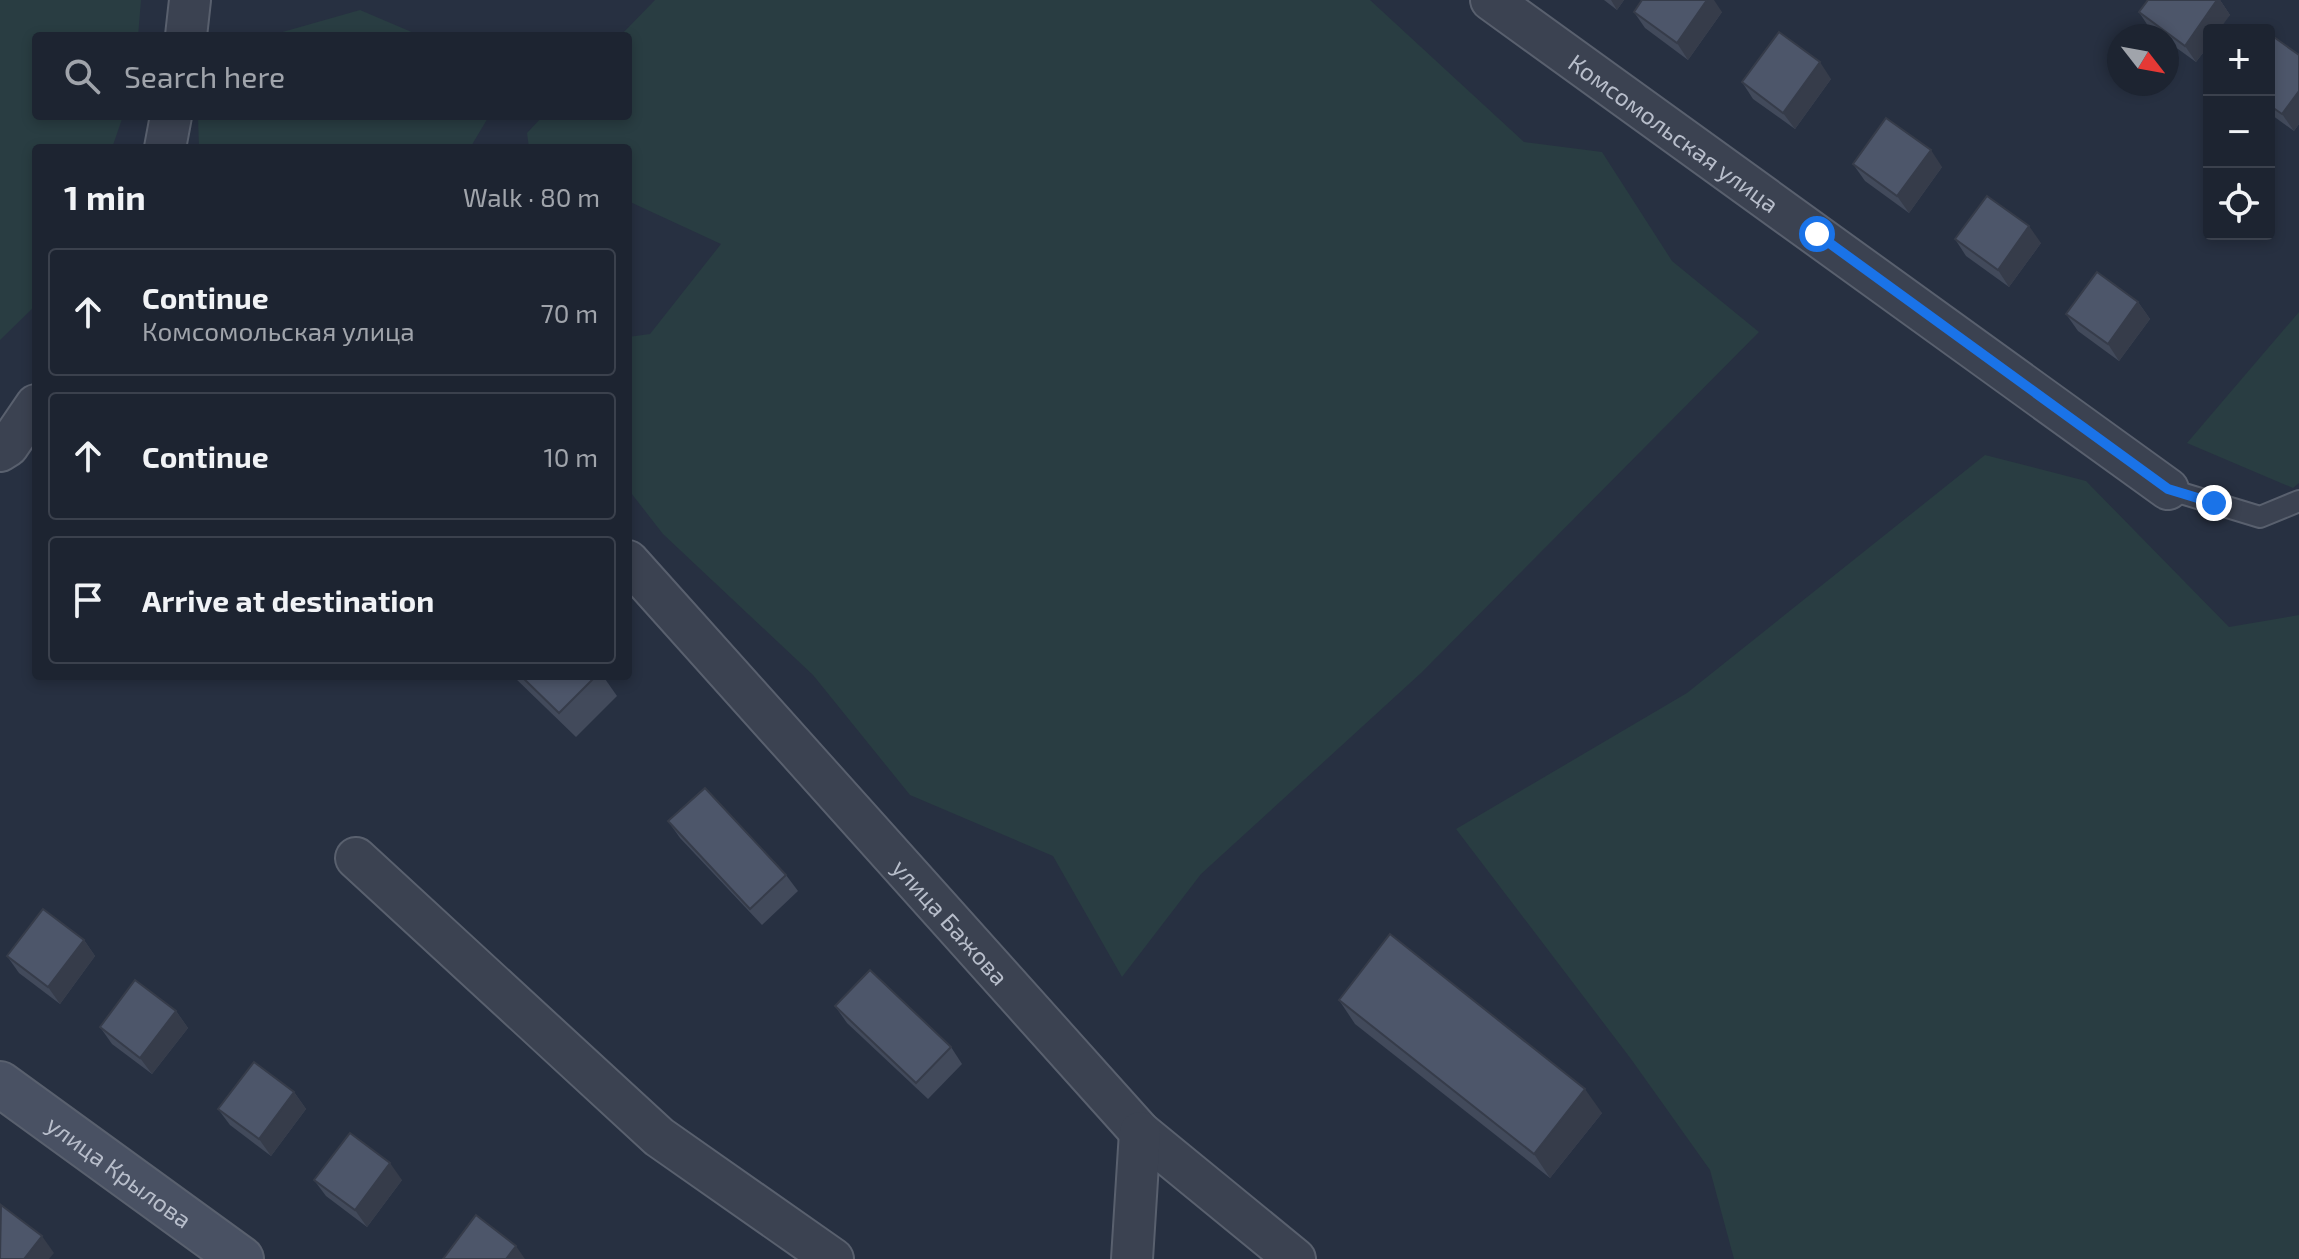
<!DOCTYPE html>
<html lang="en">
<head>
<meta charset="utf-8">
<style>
	:root { --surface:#1d2431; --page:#2a303d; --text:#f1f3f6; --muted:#a0a4ab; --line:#3b414d }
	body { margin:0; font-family:"Exo 2",sans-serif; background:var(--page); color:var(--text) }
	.controls { position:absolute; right:24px; top:24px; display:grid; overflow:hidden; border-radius:8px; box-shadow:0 4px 12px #0003 }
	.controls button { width:72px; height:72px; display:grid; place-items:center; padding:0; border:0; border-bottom:2px solid var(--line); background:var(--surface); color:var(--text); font:40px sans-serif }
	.compass { position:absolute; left:2107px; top:24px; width:72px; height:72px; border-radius:50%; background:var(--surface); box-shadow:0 4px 12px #0003; rotate:121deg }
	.stop { position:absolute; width:24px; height:24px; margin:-18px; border:6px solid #1a73e8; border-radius:50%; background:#fff }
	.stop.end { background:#1a73e8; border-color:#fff; box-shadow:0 2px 8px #0008 }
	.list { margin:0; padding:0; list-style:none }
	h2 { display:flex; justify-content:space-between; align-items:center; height:104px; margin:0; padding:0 32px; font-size:34px }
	h2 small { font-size:26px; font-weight:400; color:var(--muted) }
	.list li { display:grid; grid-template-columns:52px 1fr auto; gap:24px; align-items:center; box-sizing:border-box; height:128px; margin:0 16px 16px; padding:0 16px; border:2px solid var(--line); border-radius:8px }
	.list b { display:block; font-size:30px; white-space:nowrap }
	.list p { margin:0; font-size:26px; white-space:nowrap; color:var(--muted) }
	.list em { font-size:26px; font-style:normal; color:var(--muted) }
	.icon { flex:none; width:44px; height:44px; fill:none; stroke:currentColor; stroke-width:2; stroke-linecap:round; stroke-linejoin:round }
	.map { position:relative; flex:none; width:2299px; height:1259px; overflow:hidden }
	.search { position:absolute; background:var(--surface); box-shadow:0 4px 12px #0003; left:32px; top:32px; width:600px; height:88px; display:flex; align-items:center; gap:20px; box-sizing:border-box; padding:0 28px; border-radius:8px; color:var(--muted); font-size:30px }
	.panel { position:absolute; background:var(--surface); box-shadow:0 4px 12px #0003; left:32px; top:144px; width:600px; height:536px; border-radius:8px }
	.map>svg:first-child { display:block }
	.green { fill:#293d42 }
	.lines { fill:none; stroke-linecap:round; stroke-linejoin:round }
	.service-casing { stroke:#59606e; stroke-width:24 }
	.minor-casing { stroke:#59606e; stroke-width:44 }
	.secondary-casing { stroke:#59606e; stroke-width:48 }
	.service { stroke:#3b4251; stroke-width:20 }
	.minor { stroke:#3b4251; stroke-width:40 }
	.secondary { stroke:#495163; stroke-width:44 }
	.wall { fill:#424a5b }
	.shaded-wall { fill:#363c4a }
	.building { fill:#4d566a; stroke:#363c4a; stroke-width:2 }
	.route { stroke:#1a73e8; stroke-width:10 }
	.labels { text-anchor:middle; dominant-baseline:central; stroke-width:7; stroke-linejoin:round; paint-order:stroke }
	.street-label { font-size:24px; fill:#b8becb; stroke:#202736 }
</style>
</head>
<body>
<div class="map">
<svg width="2299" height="1259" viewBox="0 0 2299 1259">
	<rect width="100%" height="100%" fill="#273041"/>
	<!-- green -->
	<g class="green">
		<polygon points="0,0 141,0 138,36 36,36 36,116 123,116 112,148 36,148 36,305 0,340"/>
		<polygon points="655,0 1370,0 1524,142 1602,152 1672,261 1759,332 1421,673 1201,874 1122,977 1053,856 910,795 813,675 663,534 628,489 628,337 650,334 721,244 628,201 628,148 529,148 527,133 543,116 628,116 628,36 620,36"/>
		<polygon points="360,10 421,36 271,36 272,35"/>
		<polygon points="198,116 489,116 470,148 199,148"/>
		<polygon points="2299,312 2299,483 2293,488 2187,443"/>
		<polygon points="1985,455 2086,481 2229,627 2299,615 2299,1259 1734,1259 1710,1170 1631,1059 1456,829 1687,693"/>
	</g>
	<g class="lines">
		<!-- service casing -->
		<g class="service-casing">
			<polyline id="service" points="2168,489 2260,517 2299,501"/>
		</g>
		<!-- minor casing -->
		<g class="minor-casing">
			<g id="minor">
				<path id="s1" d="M1491,0L2168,489"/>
				<polyline points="186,36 190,0"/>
				<polyline points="165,148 171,116"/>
				<polyline points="0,451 8,446 36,405"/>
				<path id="s2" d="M628,561L1140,1132L1295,1259"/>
				<polyline points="356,858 659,1137 833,1259"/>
				<polyline points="1132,1259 1140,1132"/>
			</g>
		</g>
		<!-- secondary casing -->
		<g class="secondary-casing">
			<g id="secondary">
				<path id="s3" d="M0,1084L241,1259"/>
			</g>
		</g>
		<!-- service -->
		<use href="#service" class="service"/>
		<!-- minor -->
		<use href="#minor" class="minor"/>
		<!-- secondary -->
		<use href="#secondary" class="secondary"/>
	</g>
	<!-- wall -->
	<g class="wall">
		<polygon points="1604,0 1624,0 1617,10"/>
		<polygon points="2148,0 2220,0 2230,15 2209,30 2209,45 2196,62 2167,41 2167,36 2160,36 2150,29 2139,12"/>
		<polygon points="1634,12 1722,12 1688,60 1645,28"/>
		<polygon points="2269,38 2299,55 2299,124 2294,131 2269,113"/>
		<polygon points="1831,79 1795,129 1753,99 1742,82"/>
		<polygon points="1853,164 1942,167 1909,213 1865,181"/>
		<polygon points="1955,239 2041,243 2009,287 1966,256"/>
		<polygon points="2138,302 2150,319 2119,361 2078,331 2066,314"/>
		<polygon points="513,676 603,676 617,696 576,737"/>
		<polygon points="668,821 786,875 798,891 762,925 680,838"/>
		<polygon points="84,940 95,956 60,1004 19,973 7,956"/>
		<polygon points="1339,1000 1602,1113 1550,1178 1355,1024"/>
		<polygon points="835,1006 951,1047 962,1064 928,1099 847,1023"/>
		<polygon points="176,1011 188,1028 152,1074 112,1044 100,1027"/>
		<polygon points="294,1092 306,1109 271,1156 230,1125 218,1109"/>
		<polygon points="314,1180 402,1180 367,1227 326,1196"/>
	</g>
	<!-- shaded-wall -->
	<g class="shaded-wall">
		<polygon points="1611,0 1624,0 1617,10"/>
		<polygon points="1707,0 1714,0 1722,12 1688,60 1677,43"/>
		<polygon points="2217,0 2220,0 2230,15 2219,30 2209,30 2209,45 2196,62 2185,46"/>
		<polygon points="1820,62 1831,79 1795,129 1783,113"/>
		<polygon points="2299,91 2299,124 2294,131 2282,114"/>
		<polygon points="1931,150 1942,167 1909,213 1897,196"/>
		<polygon points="2029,226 2041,243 2009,287 1998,270"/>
		<polygon points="2138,302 2150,319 2119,361 2108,344"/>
		<polygon points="84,940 95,956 60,1004 48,987"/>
		<polygon points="176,1011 188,1028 152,1074 140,1058"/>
		<polygon points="1585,1089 1602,1113 1550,1178 1534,1154"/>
		<polygon points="294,1092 306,1109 271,1156 259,1139"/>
		<polygon points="390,1163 402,1180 367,1227 355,1210"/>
		<polygon points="42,1236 54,1253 49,1259 24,1259"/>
		<polygon points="516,1246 525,1259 506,1259"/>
	</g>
	<!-- building -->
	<g class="building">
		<polygon points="1642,0 1707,0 1677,43 1634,12"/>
		<polygon points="2148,0 2217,0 2185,46 2139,12"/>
		<polygon points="1779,32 1820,62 1783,113 1742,82"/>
		<polygon points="2271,35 2299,55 2299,91 2282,114 2269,105 2269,38"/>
		<polygon points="1886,118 1931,150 1897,196 1853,164"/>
		<polygon points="1987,196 2029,226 1998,270 1955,239"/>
		<polygon points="2097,272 2138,302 2108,344 2066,314"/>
		<polygon points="521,676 596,676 559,713"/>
		<polygon points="705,788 786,875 750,909 668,821"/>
		<polygon points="43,909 84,940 48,987 7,956"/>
		<polygon points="1390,934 1585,1089 1534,1154 1339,1000"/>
		<polygon points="870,970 951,1047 916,1083 835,1006"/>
		<polygon points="135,980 176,1011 140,1058 100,1027"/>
		<polygon points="254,1062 294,1092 259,1139 218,1109"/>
		<polygon points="350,1133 390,1163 355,1210 314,1180"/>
		<polygon points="1,1205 42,1236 24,1259 0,1259"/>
		<polygon points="476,1215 516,1246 506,1259 443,1259"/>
	</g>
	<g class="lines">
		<!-- route -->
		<polyline class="route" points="1817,234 2168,489 2214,503"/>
	</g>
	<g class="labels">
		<!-- street labels -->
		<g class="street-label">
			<text stroke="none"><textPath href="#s1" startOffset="226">Комсомольская улица</textPath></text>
			<text stroke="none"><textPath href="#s2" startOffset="484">улица Бажова</textPath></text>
			<text stroke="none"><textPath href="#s3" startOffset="148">улица Крылова</textPath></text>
		</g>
	</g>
</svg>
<div class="controls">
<button>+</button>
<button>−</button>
<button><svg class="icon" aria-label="locate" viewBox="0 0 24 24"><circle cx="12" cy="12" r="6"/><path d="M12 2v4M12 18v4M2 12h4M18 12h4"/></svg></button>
</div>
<svg class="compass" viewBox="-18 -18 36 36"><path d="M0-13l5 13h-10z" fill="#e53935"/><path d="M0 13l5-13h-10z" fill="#a0a4ab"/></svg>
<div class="stop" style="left:1817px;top:234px"></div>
<div class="stop end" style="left:2214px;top:503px"></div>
<div class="search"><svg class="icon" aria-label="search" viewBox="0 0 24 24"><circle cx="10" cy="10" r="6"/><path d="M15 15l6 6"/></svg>Search here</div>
<section class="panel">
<h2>1 min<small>Walk · 80 m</small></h2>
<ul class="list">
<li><svg class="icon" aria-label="ahead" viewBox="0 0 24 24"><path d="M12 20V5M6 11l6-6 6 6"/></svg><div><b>Continue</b><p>Комсомольская улица</p></div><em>70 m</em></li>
<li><svg class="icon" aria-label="ahead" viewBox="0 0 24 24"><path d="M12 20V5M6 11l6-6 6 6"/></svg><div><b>Continue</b></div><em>10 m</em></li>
<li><svg class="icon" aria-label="arrive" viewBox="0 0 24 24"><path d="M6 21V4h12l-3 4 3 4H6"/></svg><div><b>Arrive at destination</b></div></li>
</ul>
</section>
</div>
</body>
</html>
